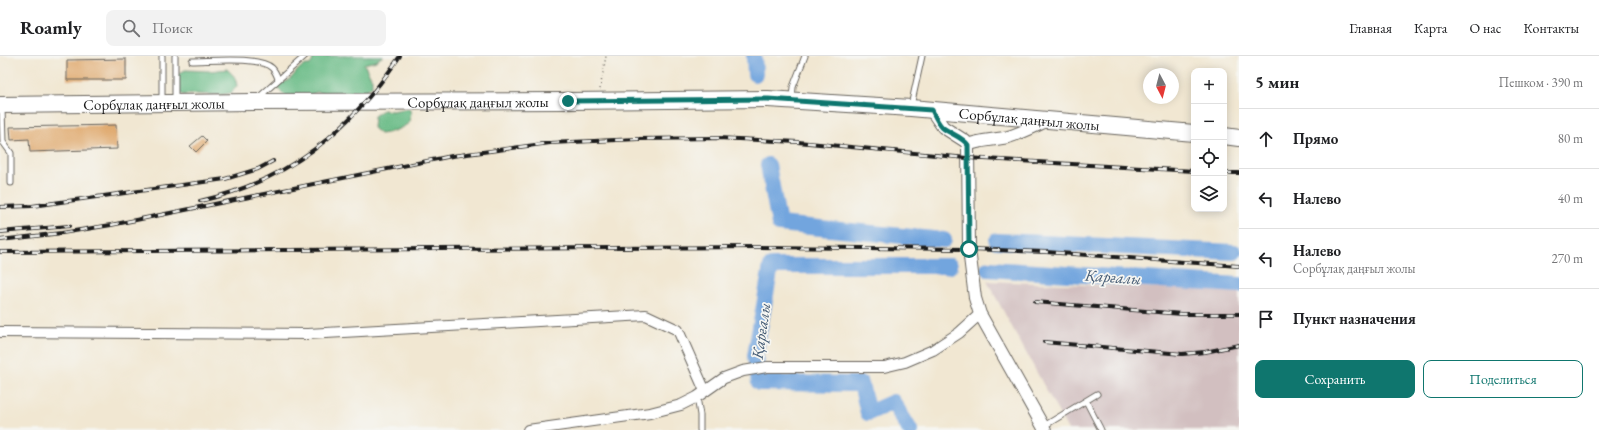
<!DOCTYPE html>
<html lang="ru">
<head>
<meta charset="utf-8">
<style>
	:root { --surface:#fff; --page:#f2f2f2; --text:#202124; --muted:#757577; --line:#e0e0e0; --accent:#0f766e }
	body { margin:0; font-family:"EB Garamond",serif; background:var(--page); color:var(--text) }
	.controls { position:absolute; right:12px; top:12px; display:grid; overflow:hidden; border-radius:8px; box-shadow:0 2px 10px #0003 }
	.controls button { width:36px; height:36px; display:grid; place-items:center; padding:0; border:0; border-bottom:1px solid var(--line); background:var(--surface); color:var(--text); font:20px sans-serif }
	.compass { position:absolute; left:1143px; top:12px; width:36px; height:36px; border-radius:50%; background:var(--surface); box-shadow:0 2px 10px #0003; rotate:173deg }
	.stop { position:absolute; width:12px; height:12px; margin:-9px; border:3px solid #0f766e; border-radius:50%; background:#fff }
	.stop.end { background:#0f766e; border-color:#fff; box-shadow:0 1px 4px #0008 }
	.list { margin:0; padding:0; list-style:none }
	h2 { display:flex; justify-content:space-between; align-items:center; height:52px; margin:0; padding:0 16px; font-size:17px }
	h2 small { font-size:13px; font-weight:400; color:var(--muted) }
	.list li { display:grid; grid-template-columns:26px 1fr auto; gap:12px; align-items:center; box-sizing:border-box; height:60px; padding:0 16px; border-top:1px solid var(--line) }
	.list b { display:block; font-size:15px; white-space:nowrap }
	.list p { margin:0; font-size:13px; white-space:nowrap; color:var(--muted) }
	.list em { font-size:13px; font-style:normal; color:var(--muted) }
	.actions { display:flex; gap:8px; padding:12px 16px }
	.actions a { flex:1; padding:9px 0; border:1px solid var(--accent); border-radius:8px; text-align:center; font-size:14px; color:var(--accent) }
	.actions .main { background:var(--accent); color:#fff }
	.icon { flex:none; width:22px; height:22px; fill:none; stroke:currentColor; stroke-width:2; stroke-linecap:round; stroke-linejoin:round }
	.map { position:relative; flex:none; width:1239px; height:374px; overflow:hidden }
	header { display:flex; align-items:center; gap:24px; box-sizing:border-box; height:56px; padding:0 20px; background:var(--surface); border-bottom:1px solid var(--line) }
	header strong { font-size:19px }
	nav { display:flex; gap:22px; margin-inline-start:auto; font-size:14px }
	.search { width:280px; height:36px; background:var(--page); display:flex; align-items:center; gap:10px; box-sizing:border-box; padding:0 14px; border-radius:8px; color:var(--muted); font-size:15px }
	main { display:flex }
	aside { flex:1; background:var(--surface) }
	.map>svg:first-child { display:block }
	.industrial { fill:#d2bfc0 }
	.forest { fill:#6abc87; stroke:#436c52 }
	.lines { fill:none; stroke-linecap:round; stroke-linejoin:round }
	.river { stroke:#72a5de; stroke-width:16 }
	.building { fill:#e0aa70 }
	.service-casing { stroke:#67635c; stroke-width:7 }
	.minor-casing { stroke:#67635c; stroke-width:12 }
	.tertiary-casing { stroke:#67635c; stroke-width:14 }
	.primary-casing { stroke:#67635c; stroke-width:18 }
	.path { stroke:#67635c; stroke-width:1.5; stroke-dasharray:1 3; stroke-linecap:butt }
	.service { stroke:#fff; stroke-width:5 }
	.minor { stroke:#fff; stroke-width:10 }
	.tertiary { stroke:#fff; stroke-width:12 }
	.primary { stroke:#fff; stroke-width:16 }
	.rail-casing { stroke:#1c1c1c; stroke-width:4 }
	.rail { stroke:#f6f6f2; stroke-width:2.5; stroke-dasharray:8; stroke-linecap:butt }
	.route { stroke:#0f766e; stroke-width:5 }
	.labels { text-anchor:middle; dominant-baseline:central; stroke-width:3.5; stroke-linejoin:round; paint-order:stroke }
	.street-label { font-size:15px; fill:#1c1c1c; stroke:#f6f6f2 }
	.water-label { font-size:16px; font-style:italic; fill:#435a73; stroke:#f6f6f2 }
</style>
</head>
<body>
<header>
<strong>Roamly</strong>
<div class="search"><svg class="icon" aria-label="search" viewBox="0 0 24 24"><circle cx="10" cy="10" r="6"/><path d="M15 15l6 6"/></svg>Поиск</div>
<nav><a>Главная</a><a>Карта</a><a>О нас</a><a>Контакты</a></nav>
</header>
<main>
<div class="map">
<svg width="1239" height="374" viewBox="0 0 1239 374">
	<rect width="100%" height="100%" fill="#f6f6f2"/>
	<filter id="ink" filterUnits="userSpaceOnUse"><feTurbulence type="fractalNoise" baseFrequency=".025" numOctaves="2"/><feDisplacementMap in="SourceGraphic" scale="8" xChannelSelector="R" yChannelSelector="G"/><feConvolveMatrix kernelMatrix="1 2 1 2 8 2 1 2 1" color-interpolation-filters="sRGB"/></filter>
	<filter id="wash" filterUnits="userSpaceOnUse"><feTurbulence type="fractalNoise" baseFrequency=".012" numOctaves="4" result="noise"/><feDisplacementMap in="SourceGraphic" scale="16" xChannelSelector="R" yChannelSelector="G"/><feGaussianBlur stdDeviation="0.9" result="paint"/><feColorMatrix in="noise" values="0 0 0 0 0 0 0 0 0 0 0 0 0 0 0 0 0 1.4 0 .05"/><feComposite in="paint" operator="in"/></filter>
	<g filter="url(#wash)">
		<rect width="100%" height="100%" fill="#f1e7d2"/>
		<!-- industrial -->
		<polygon class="industrial" points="987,225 1239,235 1239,374 1068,374"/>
		<!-- forest -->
		<g class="forest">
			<path d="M311,0H383L376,5L364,8L372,23V30L364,36H349L339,38H325L317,36L308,40L288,42L279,34L277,28C281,27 287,26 290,23C297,17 299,8 310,9L313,4Z"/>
			<polygon points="227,13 235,21 237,30 231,37 218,39 198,38 183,39 177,36 177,19 185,14 210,15"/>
			<path d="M409,52L411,57L409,67C401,73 390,77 380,78L373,72L374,60L383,54L392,55Z"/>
		</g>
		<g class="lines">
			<!-- river -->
			<g class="river">
				<polyline points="754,0 755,18"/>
				<polyline points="768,109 779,168 944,184"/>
				<polyline points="997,185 1234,196"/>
				<polyline points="988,213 1239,229"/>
				<polyline points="910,374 893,346 868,357 861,328 759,327 755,300 771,210 950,210"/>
			</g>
		</g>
		<g id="blocks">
			<!-- building -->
			<g class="building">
				<polygon points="126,3 126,24 67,24 67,4"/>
				<polygon points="116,69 117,93 30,96 29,83 11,84 10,71"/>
				<polygon points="202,80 207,85 196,96 190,90"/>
			</g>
		</g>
	</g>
	<g filter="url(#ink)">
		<use href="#blocks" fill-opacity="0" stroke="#67635c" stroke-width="1"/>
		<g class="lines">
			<!-- service casing -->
			<g class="service-casing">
				<g id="service">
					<polyline points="162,0 162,45"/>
					<path d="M192,5C210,5 260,0 272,12C275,15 277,20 278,23"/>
					<polyline points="258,42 305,0"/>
					<polyline points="792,43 793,31 805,0"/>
					<polyline points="175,45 175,0"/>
					<polyline points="911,50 922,0"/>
					<polyline points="2,52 3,86 11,97 11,127"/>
					<polyline points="697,341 700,359 700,374"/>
					<polyline points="1086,345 1101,374"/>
					<polyline points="1044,370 1097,338"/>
				</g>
			</g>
			<!-- minor casing -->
			<g class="minor-casing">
				<g id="minor">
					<polyline points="0,276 308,278 646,259 678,274 705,335"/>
					<polyline points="528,374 650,357 681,349 697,341 724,322 743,315 767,311 884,311 905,306 933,294 959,277 980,258"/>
				</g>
			</g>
			<!-- tertiary casing -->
			<g class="tertiary-casing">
				<g id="tertiary">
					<polyline points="932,55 943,71 965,85 968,89 969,193 975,242 980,258 1045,374"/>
					<path d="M968,89C978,84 996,84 1008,81C1022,77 1035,70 1048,64"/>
				</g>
			</g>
			<!-- primary casing -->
			<g class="primary-casing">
				<g id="primary">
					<path id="s1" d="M0,49L253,46L568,45L768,43L911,52L1194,77"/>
					<polyline points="1224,80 1239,82"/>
				</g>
			</g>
			<!-- path -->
			<polyline class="path" points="600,33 606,0"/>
			<!-- service -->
			<use href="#service" class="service"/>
			<!-- minor -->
			<use href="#minor" class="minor"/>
			<!-- tertiary -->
			<use href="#tertiary" class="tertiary"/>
			<!-- primary -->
			<use href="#primary" class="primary"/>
			<!-- rail casing -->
			<g class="rail-casing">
				<g id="rail">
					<polyline points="1224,117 1239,117"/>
					<path d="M200,145C290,125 350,74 400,0"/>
					<polyline points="0,151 32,150 225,123 258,113 273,105"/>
					<polyline points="0,176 69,170"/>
					<polyline points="0,184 62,177 111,169 452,100 550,87 638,83 718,82 798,86 967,102 1194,115"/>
					<polyline points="0,196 756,191 969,193 1046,196 1239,210"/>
					<polyline points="1035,246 1182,258 1239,258"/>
					<polyline points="1044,286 1182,298 1205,296 1239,289"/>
				</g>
			</g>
			<!-- rail -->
			<use href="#rail" class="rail"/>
		</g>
	</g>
	<g class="lines" filter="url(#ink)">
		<!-- route -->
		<path class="route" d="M568,45L768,43L932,54C935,60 937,66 942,71C950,78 961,80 968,89L969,193"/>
	</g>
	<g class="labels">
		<!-- street labels -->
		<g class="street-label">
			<text stroke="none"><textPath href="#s1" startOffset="478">Сорбұлақ даңғыл жолы</textPath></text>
			<text stroke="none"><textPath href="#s1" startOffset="154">Сорбұлақ даңғыл жолы</textPath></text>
			<text stroke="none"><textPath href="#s1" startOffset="1030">Сорбұлақ даңғыл жолы</textPath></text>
		</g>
		<!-- water labels -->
		<g class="water-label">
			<text transform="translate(1113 221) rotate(4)">Қарғалы</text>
			<text transform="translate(761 275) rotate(-82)">Қарғалы</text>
		</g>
	</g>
</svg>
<div class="controls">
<button>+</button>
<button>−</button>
<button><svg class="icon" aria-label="locate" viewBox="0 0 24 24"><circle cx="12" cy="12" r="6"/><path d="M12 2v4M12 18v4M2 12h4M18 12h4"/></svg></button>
<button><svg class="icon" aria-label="layers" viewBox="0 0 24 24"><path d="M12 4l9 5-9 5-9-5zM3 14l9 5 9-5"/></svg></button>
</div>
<svg class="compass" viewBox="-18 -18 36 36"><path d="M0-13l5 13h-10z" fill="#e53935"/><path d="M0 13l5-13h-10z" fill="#757577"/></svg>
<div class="stop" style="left:969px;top:193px"></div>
<div class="stop end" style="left:568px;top:45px"></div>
</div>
<aside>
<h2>5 мин<small>Пешком · 390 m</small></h2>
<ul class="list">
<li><svg class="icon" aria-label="ahead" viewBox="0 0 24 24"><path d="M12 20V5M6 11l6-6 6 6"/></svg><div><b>Прямо</b></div><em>80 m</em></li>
<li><svg class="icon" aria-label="left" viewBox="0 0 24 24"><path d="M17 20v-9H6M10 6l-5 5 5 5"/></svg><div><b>Налево</b></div><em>40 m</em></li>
<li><svg class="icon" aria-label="left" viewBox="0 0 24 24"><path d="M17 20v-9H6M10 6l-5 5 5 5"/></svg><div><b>Налево</b><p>Сорбұлақ даңғыл жолы</p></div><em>270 m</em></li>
<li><svg class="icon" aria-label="arrive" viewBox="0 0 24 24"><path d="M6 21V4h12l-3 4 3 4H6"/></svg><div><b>Пункт назначения</b></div></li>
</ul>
<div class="actions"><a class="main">Сохранить</a><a>Поделиться</a></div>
</aside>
</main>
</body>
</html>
